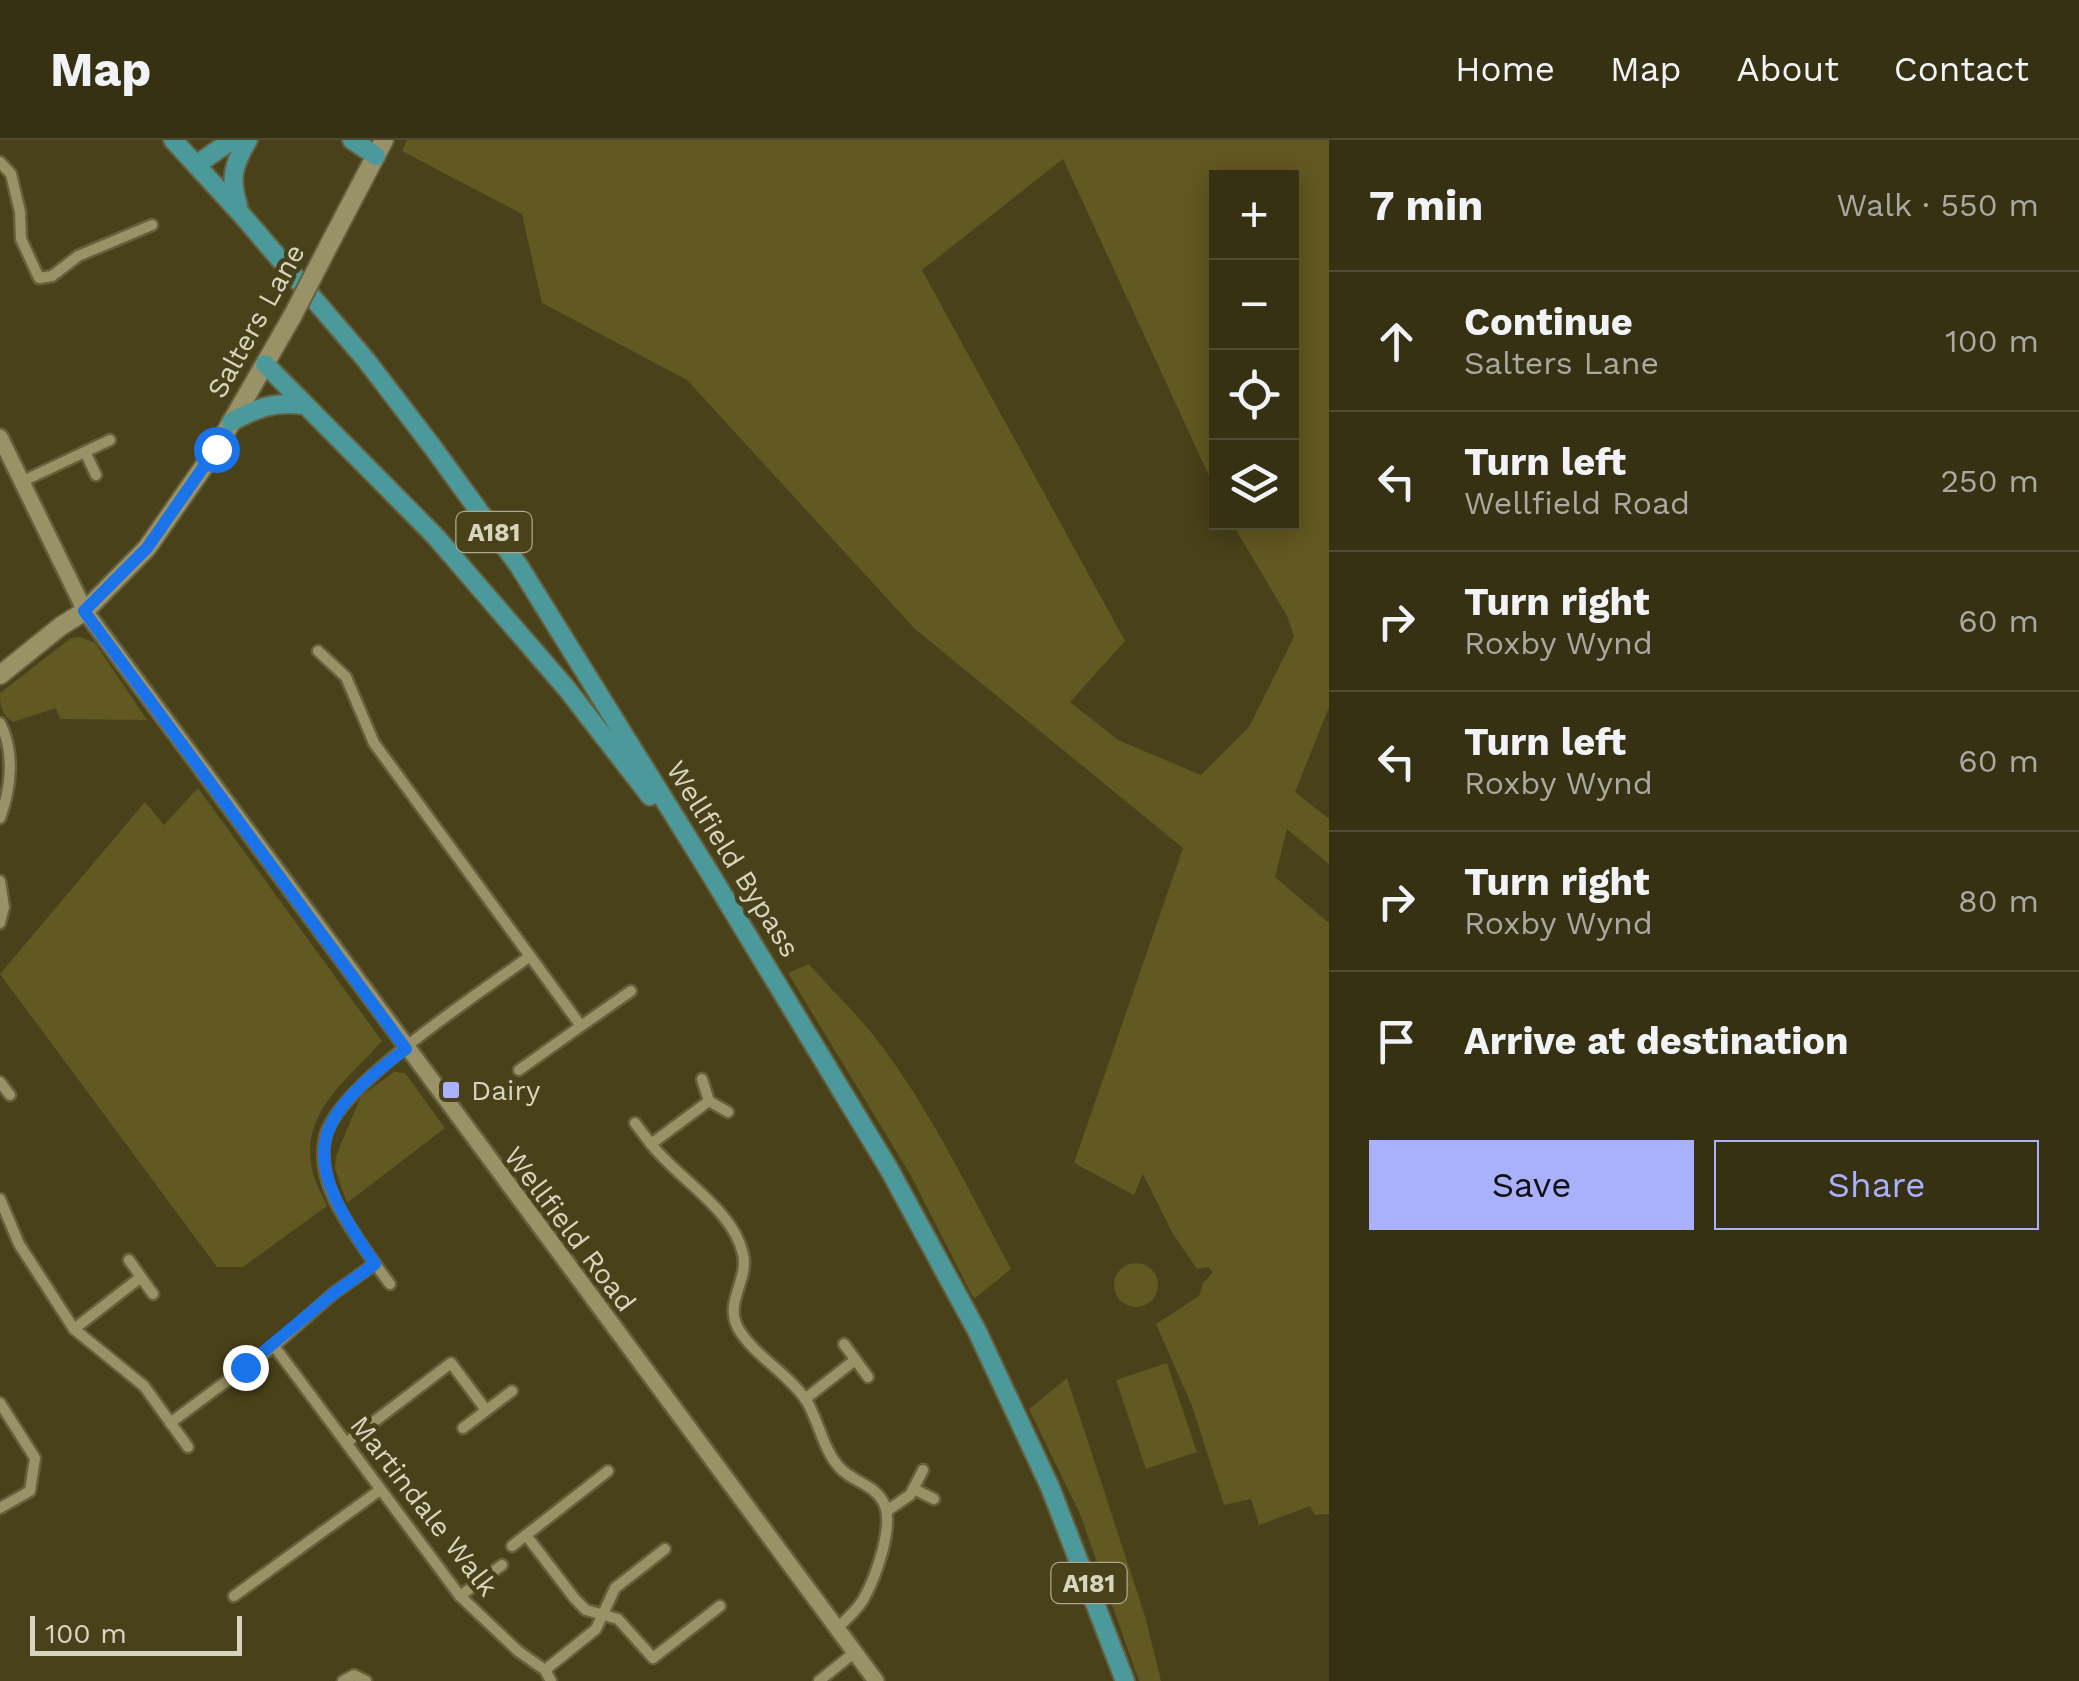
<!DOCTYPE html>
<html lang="en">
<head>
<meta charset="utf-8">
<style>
	:root { --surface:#363113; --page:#3d391c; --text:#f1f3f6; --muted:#aaa9a0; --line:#504c33; --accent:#a9b0fc }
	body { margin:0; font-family:"Work Sans",sans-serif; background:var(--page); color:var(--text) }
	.controls { position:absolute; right:30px; top:30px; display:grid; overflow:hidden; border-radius:0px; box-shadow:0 5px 25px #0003 }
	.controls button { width:90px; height:90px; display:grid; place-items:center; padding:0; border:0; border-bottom:2px solid var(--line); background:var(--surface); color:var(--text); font:50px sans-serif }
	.scale { position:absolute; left:30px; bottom:25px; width:212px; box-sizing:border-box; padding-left:10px; border:5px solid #d8d5bf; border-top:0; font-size:28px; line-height:35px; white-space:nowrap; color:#d8d5bf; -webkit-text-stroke:8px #484119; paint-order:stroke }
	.stop { position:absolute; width:30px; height:30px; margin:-22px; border:8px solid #1a73e8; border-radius:50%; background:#fff }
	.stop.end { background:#1a73e8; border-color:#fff; box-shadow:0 2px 10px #0008 }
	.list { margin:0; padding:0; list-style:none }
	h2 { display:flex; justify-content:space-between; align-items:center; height:130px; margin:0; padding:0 40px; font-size:42px }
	h2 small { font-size:32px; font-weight:400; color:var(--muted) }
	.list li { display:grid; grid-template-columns:65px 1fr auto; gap:30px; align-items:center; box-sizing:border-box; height:140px; padding:0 40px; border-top:2px solid var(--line) }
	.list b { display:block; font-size:38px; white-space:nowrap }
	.list p { margin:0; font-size:32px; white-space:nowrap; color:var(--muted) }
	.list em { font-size:32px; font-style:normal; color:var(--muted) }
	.actions { display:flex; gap:20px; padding:30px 40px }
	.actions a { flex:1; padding:22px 0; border:2px solid var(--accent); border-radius:0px; text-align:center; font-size:35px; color:var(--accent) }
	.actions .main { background:var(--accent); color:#111 }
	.icon { flex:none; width:55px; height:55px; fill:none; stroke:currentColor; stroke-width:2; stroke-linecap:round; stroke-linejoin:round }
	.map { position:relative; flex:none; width:1329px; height:1541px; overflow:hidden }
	header { display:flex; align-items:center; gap:60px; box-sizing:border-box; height:140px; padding:0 50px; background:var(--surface); border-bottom:2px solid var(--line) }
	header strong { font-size:48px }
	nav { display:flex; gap:55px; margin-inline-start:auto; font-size:35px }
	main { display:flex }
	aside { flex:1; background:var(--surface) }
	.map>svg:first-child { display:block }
	.green { fill:#625821; fill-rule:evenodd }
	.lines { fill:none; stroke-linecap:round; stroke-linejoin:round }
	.minor-casing { stroke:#645f3d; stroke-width:15 }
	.tertiary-casing { stroke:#645f3d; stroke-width:20 }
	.secondary-casing { stroke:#645f3d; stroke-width:22 }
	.primary-casing { stroke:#645f3d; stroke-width:22 }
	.minor { stroke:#999267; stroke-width:10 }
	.tertiary { stroke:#999267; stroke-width:15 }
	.secondary { stroke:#999267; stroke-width:18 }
	.primary { stroke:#4c999b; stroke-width:18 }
	.secondary-bridge-casing { stroke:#645f3d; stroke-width:22; stroke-linecap:butt }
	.secondary-bridge { stroke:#999267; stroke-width:18 }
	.route { stroke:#1a73e8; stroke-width:12 }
	.poi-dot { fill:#a9b0fc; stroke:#484119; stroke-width:4 }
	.labels { text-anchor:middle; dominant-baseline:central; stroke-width:9; stroke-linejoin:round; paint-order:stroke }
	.shield { fill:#484119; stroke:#ada98d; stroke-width:2.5 }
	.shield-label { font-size:25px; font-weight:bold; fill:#d8d5bf }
	.street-label { font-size:28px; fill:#d8d5bf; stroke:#484119 }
	.poi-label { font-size:28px; fill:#d8d5bf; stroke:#484119; text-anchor:start }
</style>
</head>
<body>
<header>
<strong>Map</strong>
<nav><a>Home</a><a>Map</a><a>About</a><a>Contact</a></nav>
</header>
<main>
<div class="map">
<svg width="1329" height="1541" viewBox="0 0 1329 1541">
	<rect width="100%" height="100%" fill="#484119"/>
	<!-- green -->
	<g class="green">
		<path d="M407,0H1329V567L1295,652L1329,679V724L1287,689L1275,737L1329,783V1374L1315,1375L1310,1366L1259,1385L1251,1359L1224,1365L1192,1266L1156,1184L1199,1156L1203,1143L1213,1132L1208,1127L1197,1129L1173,1094L1143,1034L1134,1055L1074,1023L1183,708L915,489L687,240L542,163L522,74L402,11ZM1063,19L1216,351V38H1292V382L1232,383L1287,476L1294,497L1249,587L1201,635L1118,600L1070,562L1125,501L922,130Z"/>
		<path d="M80,497L95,503L147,580L60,579L56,568L13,582C1,575 0,566 0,553L71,498Z"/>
		<path d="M198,648L382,901C349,939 300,971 312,1029C314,1041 322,1054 327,1066L243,1127H217L0,834L145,662L164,685Z"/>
		<path d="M809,824C831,850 857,873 877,900C931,970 969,1051 1011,1129L974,1159L910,1034L788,833Z"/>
		<polygon points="394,932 405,933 445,988 347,1063 335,1029 336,1016 361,956"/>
		<circle cx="1136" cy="1145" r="22"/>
		<polygon points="1167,1223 1197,1312 1146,1329 1116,1240"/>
		<polygon points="1067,1238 1145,1476 1161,1541 1139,1541 1080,1374 1029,1269"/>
	</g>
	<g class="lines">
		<!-- minor casing -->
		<g class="minor-casing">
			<g id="minor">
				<polyline points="0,22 11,34 20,72 21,99 39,138 52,136 78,116 152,85"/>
				<polyline points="85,312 96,335"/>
				<polyline points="21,342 110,300"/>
				<path d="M0,583C15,611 11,649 0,678"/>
				<polyline points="0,741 4,767 0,783"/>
				<polyline points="530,816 581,886 631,851"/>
				<polyline points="519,930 581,886"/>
				<polyline points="702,939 709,961 728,972"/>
				<polyline points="0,942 10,955"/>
				<path d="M709,961L651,1004C678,1039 733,1069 743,1114C749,1140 724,1162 738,1188C754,1216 788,1233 806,1260C819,1281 823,1310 840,1328C852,1341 872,1344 882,1360C897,1381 875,1439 863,1460C856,1471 846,1480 837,1488"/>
				<polyline points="635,983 651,1004"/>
				<polyline points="0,1059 19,1104 74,1189 144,1246 188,1307"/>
				<polyline points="129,1120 153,1154"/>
				<polyline points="375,1124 390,1144"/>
				<polyline points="74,1189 141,1137"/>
				<polyline points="844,1204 868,1237"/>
				<polyline points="274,1206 460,1456 518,1511 545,1530 551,1541"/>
				<polyline points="805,1259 855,1220"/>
				<polyline points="0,1263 35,1318 30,1351 0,1368"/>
				<path d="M170,1283L274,1206L334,1153L375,1124C351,1088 315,1045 325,998C336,945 482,852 530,816L374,603L346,537L318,511"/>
				<polyline points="463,1288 512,1251"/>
				<polyline points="346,1303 451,1223 486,1270"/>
				<polyline points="914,1349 934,1359"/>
				<polyline points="888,1370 910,1355 923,1330"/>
				<polyline points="526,1395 575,1459 586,1470 618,1479 653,1518 720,1466"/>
				<polyline points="512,1406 608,1331"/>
				<polyline points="234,1456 380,1350"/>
				<polyline points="460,1456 502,1425"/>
				<polyline points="545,1530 596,1489 615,1448 665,1409"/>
				<polyline points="343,1541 354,1535 366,1541"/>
				<polyline points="819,1541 855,1512"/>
			</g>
		</g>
		<!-- tertiary casing -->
		<g class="tertiary-casing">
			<polyline id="tertiary" points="0,297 85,471 876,1541"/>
		</g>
		<!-- secondary casing -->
		<g class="secondary-casing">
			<g id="secondary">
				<polyline points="329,105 384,0"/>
				<polyline points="0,535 61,486 85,471 147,408 216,309 293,175"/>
			</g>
		</g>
		<!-- primary casing -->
		<g class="primary-casing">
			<g id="primary">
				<polyline points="173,0 242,75 366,220 431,305 519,426 711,735 889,1029 977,1191 1050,1347 1125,1541"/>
				<polyline points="352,0 376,16"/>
				<polyline points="196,25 232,0"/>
				<path d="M238,65C229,39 234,23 248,0"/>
				<polyline points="265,224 436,397 567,549 650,656"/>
				<path d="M231,282C257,268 274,261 304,265"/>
			</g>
		</g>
		<!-- minor -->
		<use href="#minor" class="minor"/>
		<!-- tertiary -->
		<use href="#tertiary" class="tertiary"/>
		<!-- secondary -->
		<use href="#secondary" class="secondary"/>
		<!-- primary -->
		<use href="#primary" class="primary"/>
		<!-- secondary-bridge casing -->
		<g class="secondary-bridge-casing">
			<polyline id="secondary-bridge" points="293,175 329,105"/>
		</g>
		<!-- secondary-bridge -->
		<use href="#secondary-bridge" class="secondary-bridge"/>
	</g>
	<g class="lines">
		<!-- route -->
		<path class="route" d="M216,309L147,408L84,471L406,909C301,986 304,1021 375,1124L334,1153L245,1227"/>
	</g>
	<!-- markers -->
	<rect class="poi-dot" x="441" y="940" width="20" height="20" rx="5"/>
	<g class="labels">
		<!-- shield labels -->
		<g class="shield">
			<rect x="456.5" y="372" width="75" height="40" rx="8"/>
			<rect x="1051.5" y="1423" width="75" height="40" rx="8"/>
		</g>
		<g class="shield-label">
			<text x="494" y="392">A181</text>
			<text x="1089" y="1443">A181</text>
		</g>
		<!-- street labels -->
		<g class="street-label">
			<text transform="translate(256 181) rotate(-61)">Salters Lane</text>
			<text transform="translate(733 719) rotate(58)">Wellfield Bypass</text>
			<text transform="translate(570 1089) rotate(53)">Wellfield Road</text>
			<text transform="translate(424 1366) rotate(52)">Martindale Walk</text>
		</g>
		<!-- poi labels -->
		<g class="poi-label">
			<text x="471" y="950">Dairy</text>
		</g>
	</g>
</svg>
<div class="controls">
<button>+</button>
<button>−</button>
<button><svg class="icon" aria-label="locate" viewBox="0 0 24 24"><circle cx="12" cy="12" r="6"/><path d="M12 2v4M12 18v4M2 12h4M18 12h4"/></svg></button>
<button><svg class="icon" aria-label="layers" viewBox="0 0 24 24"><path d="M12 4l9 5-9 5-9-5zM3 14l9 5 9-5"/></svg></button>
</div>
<div class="scale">100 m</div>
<div class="stop" style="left:216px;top:309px"></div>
<div class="stop end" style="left:245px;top:1227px"></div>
</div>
<aside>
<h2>7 min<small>Walk · 550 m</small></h2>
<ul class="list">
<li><svg class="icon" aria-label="ahead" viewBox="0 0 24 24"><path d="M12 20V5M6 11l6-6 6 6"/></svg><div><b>Continue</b><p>Salters Lane</p></div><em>100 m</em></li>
<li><svg class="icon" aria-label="left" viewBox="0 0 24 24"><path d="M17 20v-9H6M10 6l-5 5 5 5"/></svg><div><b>Turn left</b><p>Wellfield Road</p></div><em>250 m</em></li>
<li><svg class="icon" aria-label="right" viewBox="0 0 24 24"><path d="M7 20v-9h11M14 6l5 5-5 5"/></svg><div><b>Turn right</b><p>Roxby Wynd</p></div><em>60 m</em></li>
<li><svg class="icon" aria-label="left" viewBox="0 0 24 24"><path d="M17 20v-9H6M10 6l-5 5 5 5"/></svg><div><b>Turn left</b><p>Roxby Wynd</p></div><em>60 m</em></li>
<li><svg class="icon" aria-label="right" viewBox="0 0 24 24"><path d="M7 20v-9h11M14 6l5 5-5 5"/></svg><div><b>Turn right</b><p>Roxby Wynd</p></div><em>80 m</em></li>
<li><svg class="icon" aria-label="arrive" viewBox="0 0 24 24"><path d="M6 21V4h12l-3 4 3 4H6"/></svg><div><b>Arrive at destination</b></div></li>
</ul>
<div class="actions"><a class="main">Save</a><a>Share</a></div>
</aside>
</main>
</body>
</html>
